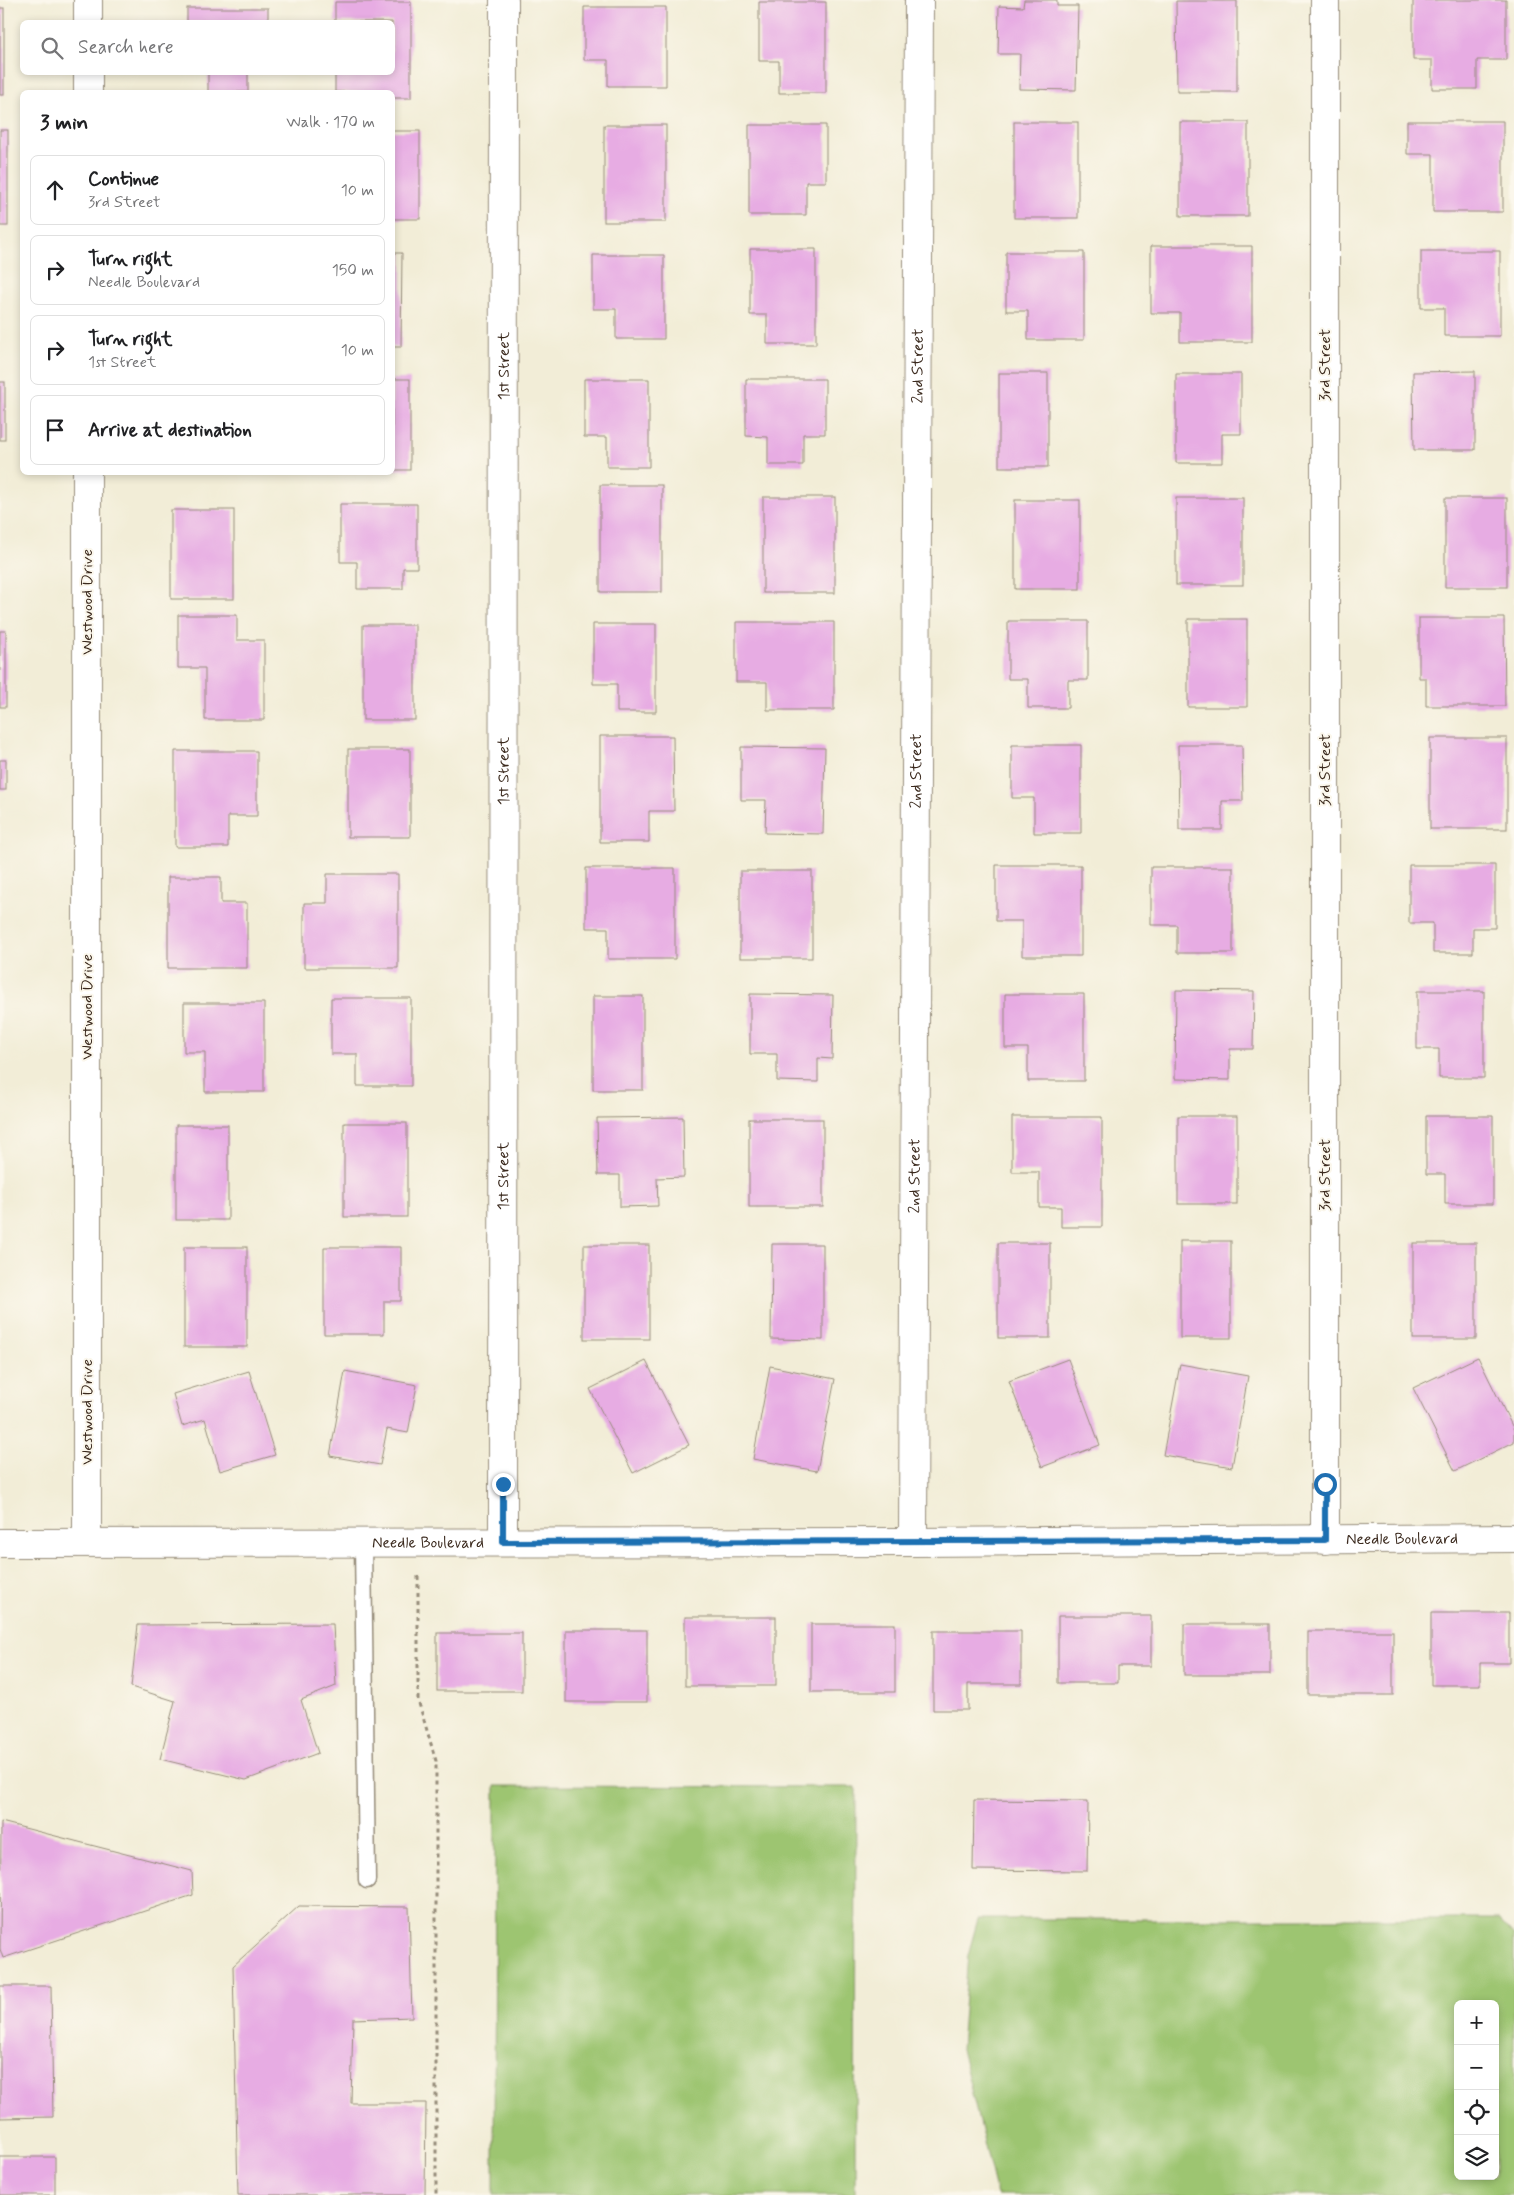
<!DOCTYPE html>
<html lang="en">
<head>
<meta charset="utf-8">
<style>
	:root { --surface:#fff; --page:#f2f2f2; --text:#202124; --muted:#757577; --line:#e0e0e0 }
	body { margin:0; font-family:Mynerve,sans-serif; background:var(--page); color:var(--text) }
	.controls { position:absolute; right:15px; bottom:15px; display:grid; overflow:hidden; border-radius:8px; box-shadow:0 2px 8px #0003 }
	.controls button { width:45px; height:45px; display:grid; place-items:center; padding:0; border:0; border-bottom:1px solid var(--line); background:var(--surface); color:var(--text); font:25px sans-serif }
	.stop { position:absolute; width:15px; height:15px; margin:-11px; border:4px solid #1f6fb2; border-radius:50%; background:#fff }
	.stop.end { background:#1f6fb2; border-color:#fff; box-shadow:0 1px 5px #0008 }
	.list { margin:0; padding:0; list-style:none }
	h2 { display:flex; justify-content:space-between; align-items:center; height:65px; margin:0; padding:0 20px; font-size:21px }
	h2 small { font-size:16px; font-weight:400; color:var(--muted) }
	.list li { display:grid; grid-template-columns:32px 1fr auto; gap:15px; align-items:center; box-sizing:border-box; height:70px; margin:0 10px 10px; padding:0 10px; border:1px solid var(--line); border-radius:8px }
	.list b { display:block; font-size:19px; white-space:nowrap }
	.list p { margin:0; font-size:16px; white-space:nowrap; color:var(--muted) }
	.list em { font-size:16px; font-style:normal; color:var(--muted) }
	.icon { flex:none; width:28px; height:28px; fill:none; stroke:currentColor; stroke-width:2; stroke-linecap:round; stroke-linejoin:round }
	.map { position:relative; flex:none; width:1514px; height:2195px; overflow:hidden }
	.search { position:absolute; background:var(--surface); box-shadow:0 2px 8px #0003; left:20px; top:20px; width:375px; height:55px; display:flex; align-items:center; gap:12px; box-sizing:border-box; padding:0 18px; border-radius:8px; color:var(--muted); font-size:19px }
	.panel { position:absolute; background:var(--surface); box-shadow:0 2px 8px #0003; left:20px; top:90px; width:375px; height:385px; border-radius:8px }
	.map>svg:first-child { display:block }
	.green { fill:#9dc571; stroke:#6c7848; fill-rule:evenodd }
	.building { fill:#e7ace3 }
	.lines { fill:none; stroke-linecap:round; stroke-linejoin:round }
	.service-casing { stroke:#968c7a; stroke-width:19 }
	.minor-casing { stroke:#968c7a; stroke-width:30 }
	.path { stroke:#968c7a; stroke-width:3; stroke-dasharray:4 4; stroke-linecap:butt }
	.service { stroke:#fff; stroke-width:16 }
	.minor { stroke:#fff; stroke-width:28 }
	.route { stroke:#1f6fb2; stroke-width:6 }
	.labels { text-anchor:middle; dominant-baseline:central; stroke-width:4; stroke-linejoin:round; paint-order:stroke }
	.street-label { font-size:16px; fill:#3b2a1e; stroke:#fbf7ec }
</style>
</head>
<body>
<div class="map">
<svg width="1514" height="2195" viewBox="0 0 1514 2195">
	<rect width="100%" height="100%" fill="#fbf7ec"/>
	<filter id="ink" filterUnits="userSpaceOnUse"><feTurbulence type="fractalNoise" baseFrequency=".02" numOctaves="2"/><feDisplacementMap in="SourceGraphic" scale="10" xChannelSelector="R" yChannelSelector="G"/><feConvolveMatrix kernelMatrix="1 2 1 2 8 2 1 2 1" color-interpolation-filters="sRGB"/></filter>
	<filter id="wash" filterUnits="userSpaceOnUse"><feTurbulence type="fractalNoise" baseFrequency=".0096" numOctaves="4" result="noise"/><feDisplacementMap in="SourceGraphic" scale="20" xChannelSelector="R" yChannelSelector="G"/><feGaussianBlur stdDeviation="1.12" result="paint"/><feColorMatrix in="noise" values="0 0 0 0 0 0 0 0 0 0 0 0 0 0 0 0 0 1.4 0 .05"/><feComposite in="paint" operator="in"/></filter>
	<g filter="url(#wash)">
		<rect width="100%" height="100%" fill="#f2edd7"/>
		<!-- green -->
		<g class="green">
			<polygon points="495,1786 856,1787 855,2195 494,2195"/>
			<path d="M978,1919H1499L1514,1935V2195H997L961,2049L968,1955ZM1458,2004H1495V2176H1458Z"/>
		</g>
		<g id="blocks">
			<!-- building -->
			<g class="building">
				<polygon points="1024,0 1057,0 1057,6 1078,6 1076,90 1019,89 1020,54 998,54 999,6 1023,7"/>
				<polygon points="1413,0 1506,0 1506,60 1477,60 1477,89 1432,89 1432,60 1413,60"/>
				<polygon points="1176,1 1237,1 1237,92 1177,92"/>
				<polygon points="335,2 411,2 411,98 392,98 392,92 335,92 335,72 392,72 392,22 335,22"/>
				<polygon points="759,2 826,2 826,93 779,93 779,61 759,61"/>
				<polygon points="584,7 666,7 666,86 608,86 608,60 584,60"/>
				<rect x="0" y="8" width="4" height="87"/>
				<rect x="187" y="8" width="81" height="14"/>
				<rect x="208" y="72" width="40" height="20"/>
				<polygon points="1407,121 1503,121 1503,212 1433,212 1433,154 1407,154"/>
				<rect x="1014" y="122" width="64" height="96"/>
				<rect x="1180" y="122" width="68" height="94"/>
				<rect x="604" y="125" width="62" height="97"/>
				<polygon points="749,125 826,125 826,182 806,182 806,215 749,215"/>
				<rect x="0" y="130" width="8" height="96"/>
				<rect x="392" y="131" width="28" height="88"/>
				<polygon points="1151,246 1252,246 1252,342 1180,342 1180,313 1151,313"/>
				<polygon points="750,249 816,249 816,344 767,344 767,315 750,315"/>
				<polygon points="1421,251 1500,251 1500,336 1444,336 1444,308 1421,308"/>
				<polygon points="1006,252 1084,252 1084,340 1028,340 1028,311 1006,311"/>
				<polygon points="392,253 402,253 401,347 392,347"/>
				<polygon points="593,255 664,255 664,339 616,339 616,309 593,309"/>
				<polygon points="1475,371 1475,450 1414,450 1413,372"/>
				<rect x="999" y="373" width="49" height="94"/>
				<polygon points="1176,374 1241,374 1241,434 1222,434 1222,463 1176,463"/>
				<rect x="392" y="379" width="18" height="91"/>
				<polygon points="584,379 649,379 649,467 607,467 607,437 584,437"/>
				<polygon points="746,379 825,379 825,434 803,434 803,465 768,465 768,437 746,436"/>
				<rect x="0" y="382" width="5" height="58"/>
				<rect x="600" y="485" width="62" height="107"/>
				<rect x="763" y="497" width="72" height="96"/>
				<rect x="1176" y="498" width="67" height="87"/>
				<rect x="1445" y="498" width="62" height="89"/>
				<rect x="1015" y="500" width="65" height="89"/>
				<polygon points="340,504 417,504 417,568 403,568 403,589 357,589 357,562 340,562"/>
				<rect x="171" y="510" width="63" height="89"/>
				<polygon points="178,615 237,615 237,640 264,640 264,720 205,720 205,668 178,668"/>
				<polygon points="1419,618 1504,618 1505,706 1426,706 1426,678 1419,678"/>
				<rect x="1188" y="619" width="59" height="88"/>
				<polygon points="1008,621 1088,621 1088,680 1068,680 1068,708 1028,708 1028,679 1008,679"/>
				<polygon points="736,622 834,622 834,710 767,710 767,682 736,682"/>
				<polygon points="593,624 656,624 656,712 617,712 617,684 593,684"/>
				<rect x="363" y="625" width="52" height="95"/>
				<rect x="0" y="631" width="6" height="76"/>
				<polygon points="600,736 673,736 674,811 649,811 649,842 600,842"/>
				<rect x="1430" y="738" width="77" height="91"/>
				<polygon points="1012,745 1081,745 1081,833 1034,833 1034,798 1012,798"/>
				<polygon points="1178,745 1242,745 1243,801 1222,801 1222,830 1179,830"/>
				<polygon points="741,747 825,748 823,834 765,833 766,800 741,800"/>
				<rect x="348" y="749" width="62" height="88"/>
				<polygon points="175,751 257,751 257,816 228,816 228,847 175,847"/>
				<rect x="0" y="760" width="6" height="30"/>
				<polygon points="996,865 1081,865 1081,956 1022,956 1022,921 996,921"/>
				<polygon points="1409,865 1495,865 1495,928 1473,928 1473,953 1433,953 1433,923 1409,923"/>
				<polygon points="1151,867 1233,867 1233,953 1177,953 1177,925 1151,925"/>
				<polygon points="586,868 675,868 675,959 608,959 608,928 586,928"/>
				<rect x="740" y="871" width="72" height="87"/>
				<polygon points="327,874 398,874 398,968 304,968 304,903 327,903"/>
				<polygon points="168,877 221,877 221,903 247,903 247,968 168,968"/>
				<polygon points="1176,990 1254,991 1253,1049 1230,1049 1230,1080 1175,1079"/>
				<polygon points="1417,991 1484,991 1484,1078 1439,1078 1439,1049 1417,1049"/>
				<polygon points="750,994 833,995 832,1059 818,1058 818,1082 777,1081 777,1054 750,1054"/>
				<polygon points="1005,994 1084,994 1084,1081 1028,1081 1028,1048 1005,1048"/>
				<rect x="593" y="996" width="50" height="94"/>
				<polygon points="331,998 411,998 411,1086 357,1086 357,1054 331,1054"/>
				<polygon points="184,1003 264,1003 264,1092 205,1092 205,1052 184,1052"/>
				<rect x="1178" y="1116" width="59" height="88"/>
				<polygon points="1426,1116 1493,1116 1493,1204 1445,1204 1445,1174 1426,1174"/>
				<polygon points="683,1117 684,1177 657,1178 658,1206 620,1207 620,1175 598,1175 597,1118"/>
				<polygon points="1012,1117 1102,1117 1102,1227 1061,1227 1061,1207 1039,1207 1039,1172 1012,1172"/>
				<rect x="749" y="1119" width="74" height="88"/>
				<rect x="344" y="1123" width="63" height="94"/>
				<rect x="176" y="1125" width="52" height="95"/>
				<rect x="1180" y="1241" width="51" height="97"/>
				<rect x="998" y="1243" width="52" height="95"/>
				<rect x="1413" y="1243" width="63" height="96"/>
				<polygon points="772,1244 823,1244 823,1340 771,1339"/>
				<rect x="584" y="1245" width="65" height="94"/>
				<rect x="184" y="1247" width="63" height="100"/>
				<polygon points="324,1247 401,1247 401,1301 384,1301 384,1334 324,1334"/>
				<polygon points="1478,1357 1514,1430 1514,1442 1455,1471 1413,1388"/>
				<polygon points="1068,1359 1100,1445 1042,1467 1009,1381"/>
				<polygon points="646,1361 689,1445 633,1473 590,1389"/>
				<polygon points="1180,1364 1248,1376 1232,1467 1163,1455"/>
				<polygon points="770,1366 835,1379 817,1471 753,1459"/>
				<polygon points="249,1371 275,1455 220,1471 205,1419 182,1426 173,1394"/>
				<polygon points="345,1371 417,1385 408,1433 387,1429 380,1465 330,1456"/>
				<polygon points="1431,1613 1509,1613 1509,1663 1480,1663 1480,1685 1431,1685"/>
				<polygon points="1058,1616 1151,1616 1151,1666 1118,1666 1118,1683 1058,1683"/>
				<rect x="685" y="1617" width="91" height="69"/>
				<polygon points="333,1624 336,1686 301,1700 318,1753 246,1780 160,1759 175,1701 131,1687 138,1625"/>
				<rect x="811" y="1624" width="84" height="68"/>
				<rect x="1184" y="1624" width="86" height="51"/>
				<rect x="566" y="1630" width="81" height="72"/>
				<polygon points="933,1631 1021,1631 1021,1684 968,1684 968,1710 933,1710"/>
				<rect x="1308" y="1631" width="85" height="64"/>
				<rect x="437" y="1633" width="85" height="58"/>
				<polygon points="974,1800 1088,1801 1087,1871 973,1870"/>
				<polygon points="1,1822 192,1871 193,1895 3,1958 0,1949"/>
				<polygon points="299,1906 409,1907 412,2017 353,2019 351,2103 426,2103 425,2195 238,2195 233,1966"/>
				<polygon points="0,1986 51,1986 53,2117 0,2118"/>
				<rect x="0" y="2157" width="55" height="38"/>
			</g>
		</g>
	</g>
	<g filter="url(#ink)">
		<use href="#blocks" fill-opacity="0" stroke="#968c7a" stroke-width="1"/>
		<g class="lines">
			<!-- service casing -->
			<g class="service-casing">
				<polyline id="service" points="363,1542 367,1880"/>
			</g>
			<!-- minor casing -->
			<g class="minor-casing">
				<g id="minor">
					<polyline points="1325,0 1325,1540"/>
					<polyline points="88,22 88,0"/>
					<polyline points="88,92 88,72"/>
					<polyline points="87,1542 87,472"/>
					<path id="s1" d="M503,1542L504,0"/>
					<path id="s2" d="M913,1542L919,0"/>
					<path id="s3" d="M0,1543L913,1542L1514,1538"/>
				</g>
			</g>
			<!-- path -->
			<polyline class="path" points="418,1576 418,1700 436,1761 436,2195"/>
			<!-- service -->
			<use href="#service" class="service"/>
			<!-- minor -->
			<use href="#minor" class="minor"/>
		</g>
	</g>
	<g class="lines" filter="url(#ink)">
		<!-- route -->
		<polyline class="route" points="503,1484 503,1542 1325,1540 1325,1484"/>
	</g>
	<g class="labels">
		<!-- street labels -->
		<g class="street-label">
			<text transform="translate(1325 365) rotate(-90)">3rd Street</text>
			<text stroke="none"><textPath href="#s1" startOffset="1176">1st Street</textPath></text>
			<text stroke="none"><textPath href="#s2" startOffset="1176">2nd Street</textPath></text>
			<text transform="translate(87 602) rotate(-90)">Westwood Drive</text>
			<text transform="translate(1325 770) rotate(-90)">3rd Street</text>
			<text stroke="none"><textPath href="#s1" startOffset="771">1st Street</textPath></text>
			<text stroke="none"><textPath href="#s2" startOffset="771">2nd Street</textPath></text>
			<text transform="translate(87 1007) rotate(-90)">Westwood Drive</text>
			<text transform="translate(1325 1175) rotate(-90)">3rd Street</text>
			<text stroke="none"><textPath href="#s1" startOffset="366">1st Street</textPath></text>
			<text stroke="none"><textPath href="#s2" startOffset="366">2nd Street</textPath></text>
			<text transform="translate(87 1412) rotate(-90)">Westwood Drive</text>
			<text stroke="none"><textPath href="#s3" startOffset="1402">Needle Boulevard</textPath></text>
			<text stroke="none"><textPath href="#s3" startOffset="428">Needle Boulevard</textPath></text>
		</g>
	</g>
</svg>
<div class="controls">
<button>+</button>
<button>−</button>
<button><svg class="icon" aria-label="locate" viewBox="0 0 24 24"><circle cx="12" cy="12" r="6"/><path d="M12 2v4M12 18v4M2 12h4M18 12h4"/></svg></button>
<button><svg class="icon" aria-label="layers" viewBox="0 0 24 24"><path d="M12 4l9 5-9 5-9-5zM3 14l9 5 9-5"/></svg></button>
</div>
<div class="stop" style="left:1325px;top:1484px"></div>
<div class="stop end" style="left:503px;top:1484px"></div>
<div class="search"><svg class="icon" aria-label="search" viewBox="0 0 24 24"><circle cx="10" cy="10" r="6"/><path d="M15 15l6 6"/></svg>Search here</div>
<section class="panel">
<h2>3 min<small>Walk · 170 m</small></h2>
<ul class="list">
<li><svg class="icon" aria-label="ahead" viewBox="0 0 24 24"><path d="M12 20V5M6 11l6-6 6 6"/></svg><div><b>Continue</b><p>3rd Street</p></div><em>10 m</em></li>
<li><svg class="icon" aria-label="right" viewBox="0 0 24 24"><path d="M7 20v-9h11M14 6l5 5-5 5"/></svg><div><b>Turn right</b><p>Needle Boulevard</p></div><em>150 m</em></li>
<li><svg class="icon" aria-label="right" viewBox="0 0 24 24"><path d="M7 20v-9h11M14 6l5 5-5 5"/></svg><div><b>Turn right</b><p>1st Street</p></div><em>10 m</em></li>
<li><svg class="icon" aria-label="arrive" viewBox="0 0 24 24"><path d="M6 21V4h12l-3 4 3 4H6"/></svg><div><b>Arrive at destination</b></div></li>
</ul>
</section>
</div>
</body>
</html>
